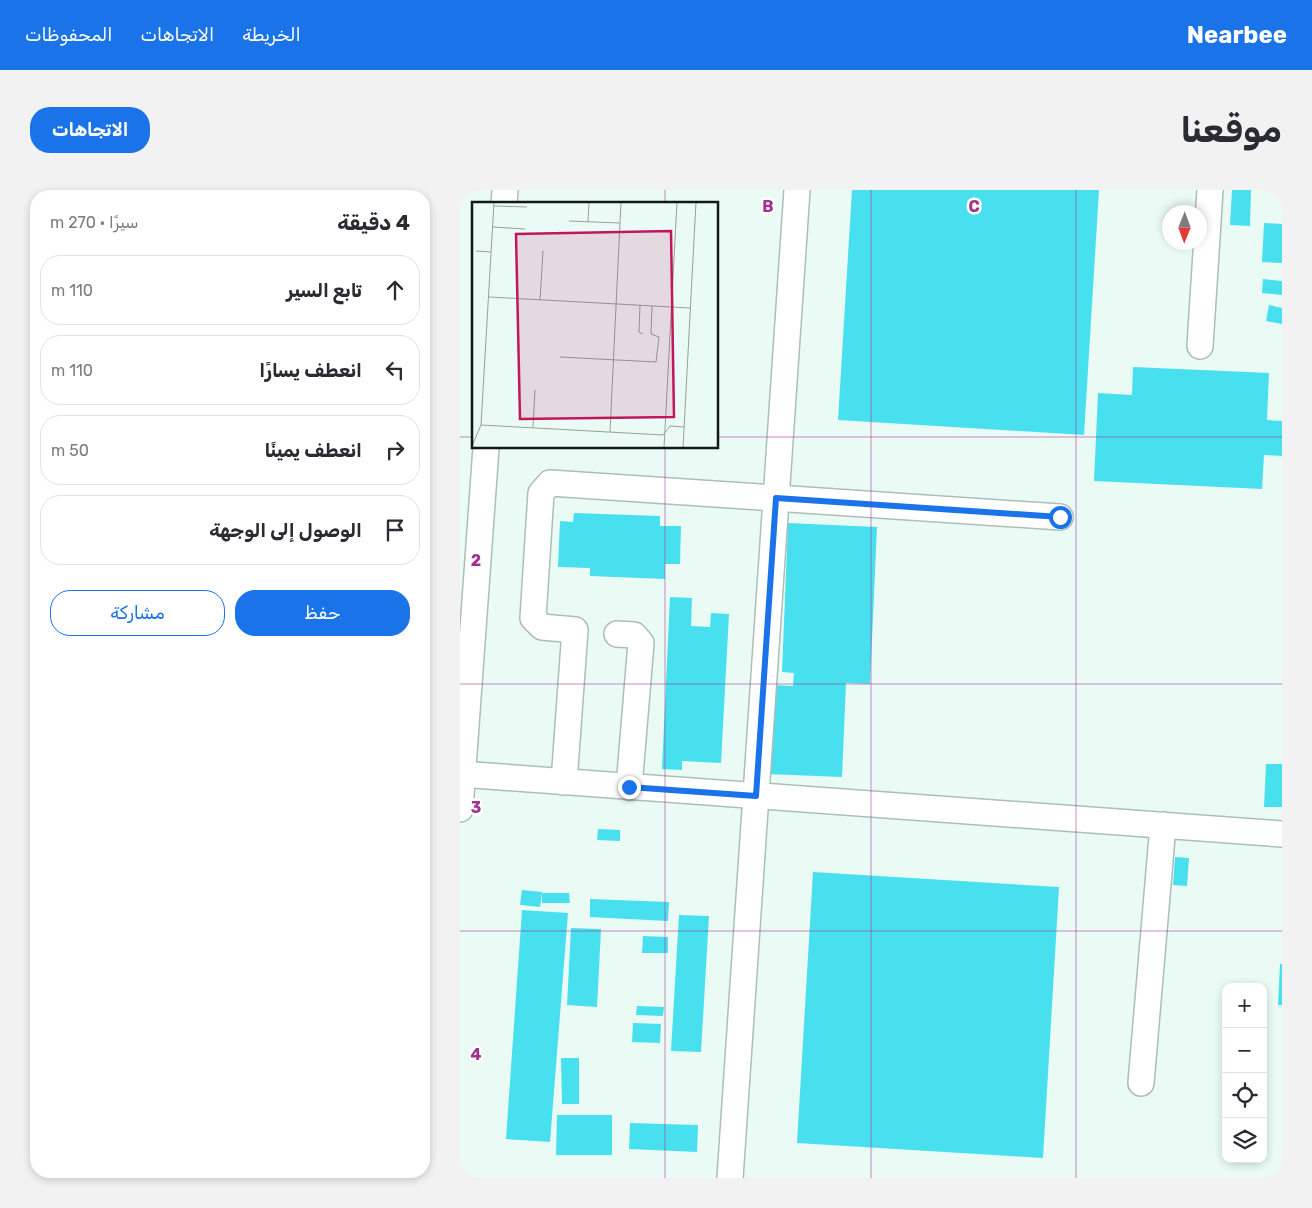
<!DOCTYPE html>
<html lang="ar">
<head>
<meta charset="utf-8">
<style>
	:root { --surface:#fff; --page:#f2f2f3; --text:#2b2b33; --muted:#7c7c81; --line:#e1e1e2; --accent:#1a73e8 }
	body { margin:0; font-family:Rubik,"Noto Sans Arabic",sans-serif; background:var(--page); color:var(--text); direction:rtl }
	.controls { position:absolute; right:15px; bottom:15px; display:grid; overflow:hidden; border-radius:10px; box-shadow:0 2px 8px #0003 }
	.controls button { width:45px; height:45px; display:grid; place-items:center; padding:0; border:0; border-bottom:1px solid var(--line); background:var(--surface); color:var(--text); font:25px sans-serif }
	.compass { position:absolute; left:702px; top:15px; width:45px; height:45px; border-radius:50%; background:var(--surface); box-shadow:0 2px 8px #0003; rotate:181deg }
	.stop { position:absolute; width:15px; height:15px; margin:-11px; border:4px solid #1a73e8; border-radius:50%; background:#fff }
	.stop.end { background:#1a73e8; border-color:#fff; box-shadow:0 1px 5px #0008 }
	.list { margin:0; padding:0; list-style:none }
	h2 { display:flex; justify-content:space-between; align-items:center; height:65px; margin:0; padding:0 20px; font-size:21px }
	h2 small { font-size:16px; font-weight:400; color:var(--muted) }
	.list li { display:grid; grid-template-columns:32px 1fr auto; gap:15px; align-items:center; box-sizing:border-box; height:70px; margin:0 10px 10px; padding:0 10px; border:1px solid var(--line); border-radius:20px }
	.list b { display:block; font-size:19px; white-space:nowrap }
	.list em { font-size:16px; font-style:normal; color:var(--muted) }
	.actions { display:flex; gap:10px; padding:15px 20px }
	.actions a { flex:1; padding:11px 0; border:1px solid var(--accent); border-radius:20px; text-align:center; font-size:18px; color:var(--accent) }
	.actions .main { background:var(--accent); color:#fff }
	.icon { flex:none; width:28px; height:28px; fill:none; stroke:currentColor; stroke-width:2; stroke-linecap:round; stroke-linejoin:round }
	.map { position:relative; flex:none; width:822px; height:988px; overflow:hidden; direction:ltr; border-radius:20px }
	header { display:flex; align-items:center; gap:30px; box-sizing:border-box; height:70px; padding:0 25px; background:var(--accent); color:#fff }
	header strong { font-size:24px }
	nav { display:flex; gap:28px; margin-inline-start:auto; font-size:18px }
	.intro { display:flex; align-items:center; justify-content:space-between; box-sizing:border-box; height:120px; padding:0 30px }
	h1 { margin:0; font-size:35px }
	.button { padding:12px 22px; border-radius:20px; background:var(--accent); color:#fff; font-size:18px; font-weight:700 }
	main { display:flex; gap:30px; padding:0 30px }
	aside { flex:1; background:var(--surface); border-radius:20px; box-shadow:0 2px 8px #0003 }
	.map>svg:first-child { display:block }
	.building { fill:#48e0ef }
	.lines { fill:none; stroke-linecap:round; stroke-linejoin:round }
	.minor-casing { stroke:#adbeb8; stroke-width:28 }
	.minor { stroke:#fff; stroke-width:25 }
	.route { stroke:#1a73e8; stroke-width:6 }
	.grid { fill:none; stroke:#a03291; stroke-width:1; stroke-opacity:0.55 }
	.inset-road { fill:none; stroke:#94a19c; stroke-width:1 }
	.view { fill:#c2185b; fill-opacity:0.15; stroke:#c2185b; stroke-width:2.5 }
	.inset-edge { fill:none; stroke:#131917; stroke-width:2.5 }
	.grid-label { font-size:16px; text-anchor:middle; font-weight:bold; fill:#a03291; stroke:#fff; stroke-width:5; stroke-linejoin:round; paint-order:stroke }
</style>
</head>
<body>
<header>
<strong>Nearbee</strong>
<nav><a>الخريطة</a><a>الاتجاهات</a><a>المحفوظات</a></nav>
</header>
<div class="intro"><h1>موقعنا</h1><a class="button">الاتجاهات</a></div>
<main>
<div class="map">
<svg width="822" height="988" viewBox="0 0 822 988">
	<rect width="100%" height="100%" fill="#eafbf5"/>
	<!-- building -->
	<g class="building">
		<polygon points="392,0 639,0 624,245 378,230"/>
		<polygon points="772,0 791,0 790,36 770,35"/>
		<polygon points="804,33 822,34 822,73 802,72"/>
		<polygon points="803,89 822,91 822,105 802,103"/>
		<polygon points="809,115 822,118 822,134 806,131"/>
		<polygon points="673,177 809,183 807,230 822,231 822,266 804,265 802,299 634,291 638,203 672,205"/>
		<polygon points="114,323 200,326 200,336 221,336 220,374 205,374 205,389 130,386 130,378 98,377 100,331 113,332"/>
		<polygon points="328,333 417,337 410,494 386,493 382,587 307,584 311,495 333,496 334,483 322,482"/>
		<polygon points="210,407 232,408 231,436 250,437 251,423 269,424 261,573 222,571 222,580 202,579"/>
		<polygon points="806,574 822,574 822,617 804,617"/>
		<polygon points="138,639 160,640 160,651 137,650"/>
		<polygon points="715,667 729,668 727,696 713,695"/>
		<polygon points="353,682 599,697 583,968 337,953"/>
		<polygon points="62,700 82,702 80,717 60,715"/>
		<polygon points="82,703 109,703 110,713 82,713"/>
		<polygon points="130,709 209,712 208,731 130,727"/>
		<polygon points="62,720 108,723 90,952 46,949"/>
		<polygon points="219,725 249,726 241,862 211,861"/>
		<polygon points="111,738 141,739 137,817 107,815"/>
		<polygon points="183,746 208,747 208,763 182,763"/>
		<polygon points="820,774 822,774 822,815 818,815"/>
		<polygon points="177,816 204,817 203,826 176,825"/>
		<polygon points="173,833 201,834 200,853 172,852"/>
		<polygon points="101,868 119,868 119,914 102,914"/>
		<polygon points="97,925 152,925 152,965 96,965"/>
		<polygon points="170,933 238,935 237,962 169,959"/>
	</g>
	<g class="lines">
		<!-- minor casing -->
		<g class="minor-casing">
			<g id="minor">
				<polyline points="44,14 45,0"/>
				<polyline points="740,156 750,0"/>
				<polyline points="157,444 174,445 181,453 169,597"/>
				<polyline points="0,584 822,644"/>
				<polyline points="104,592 115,440 82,437 73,428 81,303 90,293 600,327"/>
				<polyline points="0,619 26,258"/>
				<polyline points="681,893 703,635"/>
				<polyline points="270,988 337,0"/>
			</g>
		</g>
		<!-- minor -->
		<use href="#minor" class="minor"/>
	</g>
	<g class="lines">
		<!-- route -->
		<polyline class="route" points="169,597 296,606 316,308 600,327"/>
	</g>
	<!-- grid -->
	<path class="grid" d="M205,0V14M411,0V988M616,0V988M0,247H14M258,247H822M205,258V988M0,494H822M0,741H822"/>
	<!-- overview -->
	<g transform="translate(12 12)">
		<rect width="246" height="246" fill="#eafbf5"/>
		<path class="inset-road" d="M22,4L55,5M97,19L148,21M116,20L117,0M21,25L53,27M4,49L19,50M17,95L218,106M68,98L71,49M168,103L167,130L171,132M88,155L184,160L187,135L179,132L180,104M9,223L191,233L198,224L212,225M61,225L63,188M138,230L149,0M0,244L9,223L22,0M192,246L205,0M211,246L224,0"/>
		<path class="view" d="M199,29L202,215L48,217L44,32Z"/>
		<rect width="246" height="246" class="inset-edge"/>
	</g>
	<g class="grid-label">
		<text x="308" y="22">B</text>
		<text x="514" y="22">C</text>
		<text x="16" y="376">2</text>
		<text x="16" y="623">3</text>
		<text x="16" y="870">4</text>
	</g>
</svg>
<div class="controls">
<button>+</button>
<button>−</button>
<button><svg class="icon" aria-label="locate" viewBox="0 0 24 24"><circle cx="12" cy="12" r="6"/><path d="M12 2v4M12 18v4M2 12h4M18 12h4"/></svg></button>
<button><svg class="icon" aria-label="layers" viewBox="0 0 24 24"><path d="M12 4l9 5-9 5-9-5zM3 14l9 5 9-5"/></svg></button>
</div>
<svg class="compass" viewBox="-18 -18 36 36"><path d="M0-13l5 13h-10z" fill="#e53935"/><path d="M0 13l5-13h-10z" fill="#7c7c81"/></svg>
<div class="stop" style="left:600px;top:327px"></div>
<div class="stop end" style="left:169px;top:597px"></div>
</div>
<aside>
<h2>4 دقيقة<small>سيرًا · 270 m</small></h2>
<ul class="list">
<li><svg class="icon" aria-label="ahead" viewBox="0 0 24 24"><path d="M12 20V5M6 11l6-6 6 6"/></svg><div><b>تابع السير</b></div><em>110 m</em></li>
<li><svg class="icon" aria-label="left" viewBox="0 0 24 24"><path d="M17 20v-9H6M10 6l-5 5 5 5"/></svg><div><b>انعطف يسارًا</b></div><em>110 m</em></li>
<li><svg class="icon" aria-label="right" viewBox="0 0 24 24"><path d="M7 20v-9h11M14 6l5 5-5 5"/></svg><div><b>انعطف يمينًا</b></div><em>50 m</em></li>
<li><svg class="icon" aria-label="arrive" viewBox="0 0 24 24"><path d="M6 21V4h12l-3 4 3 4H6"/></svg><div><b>الوصول إلى الوجهة</b></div></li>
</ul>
<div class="actions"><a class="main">حفظ</a><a>مشاركة</a></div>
</aside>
</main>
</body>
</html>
